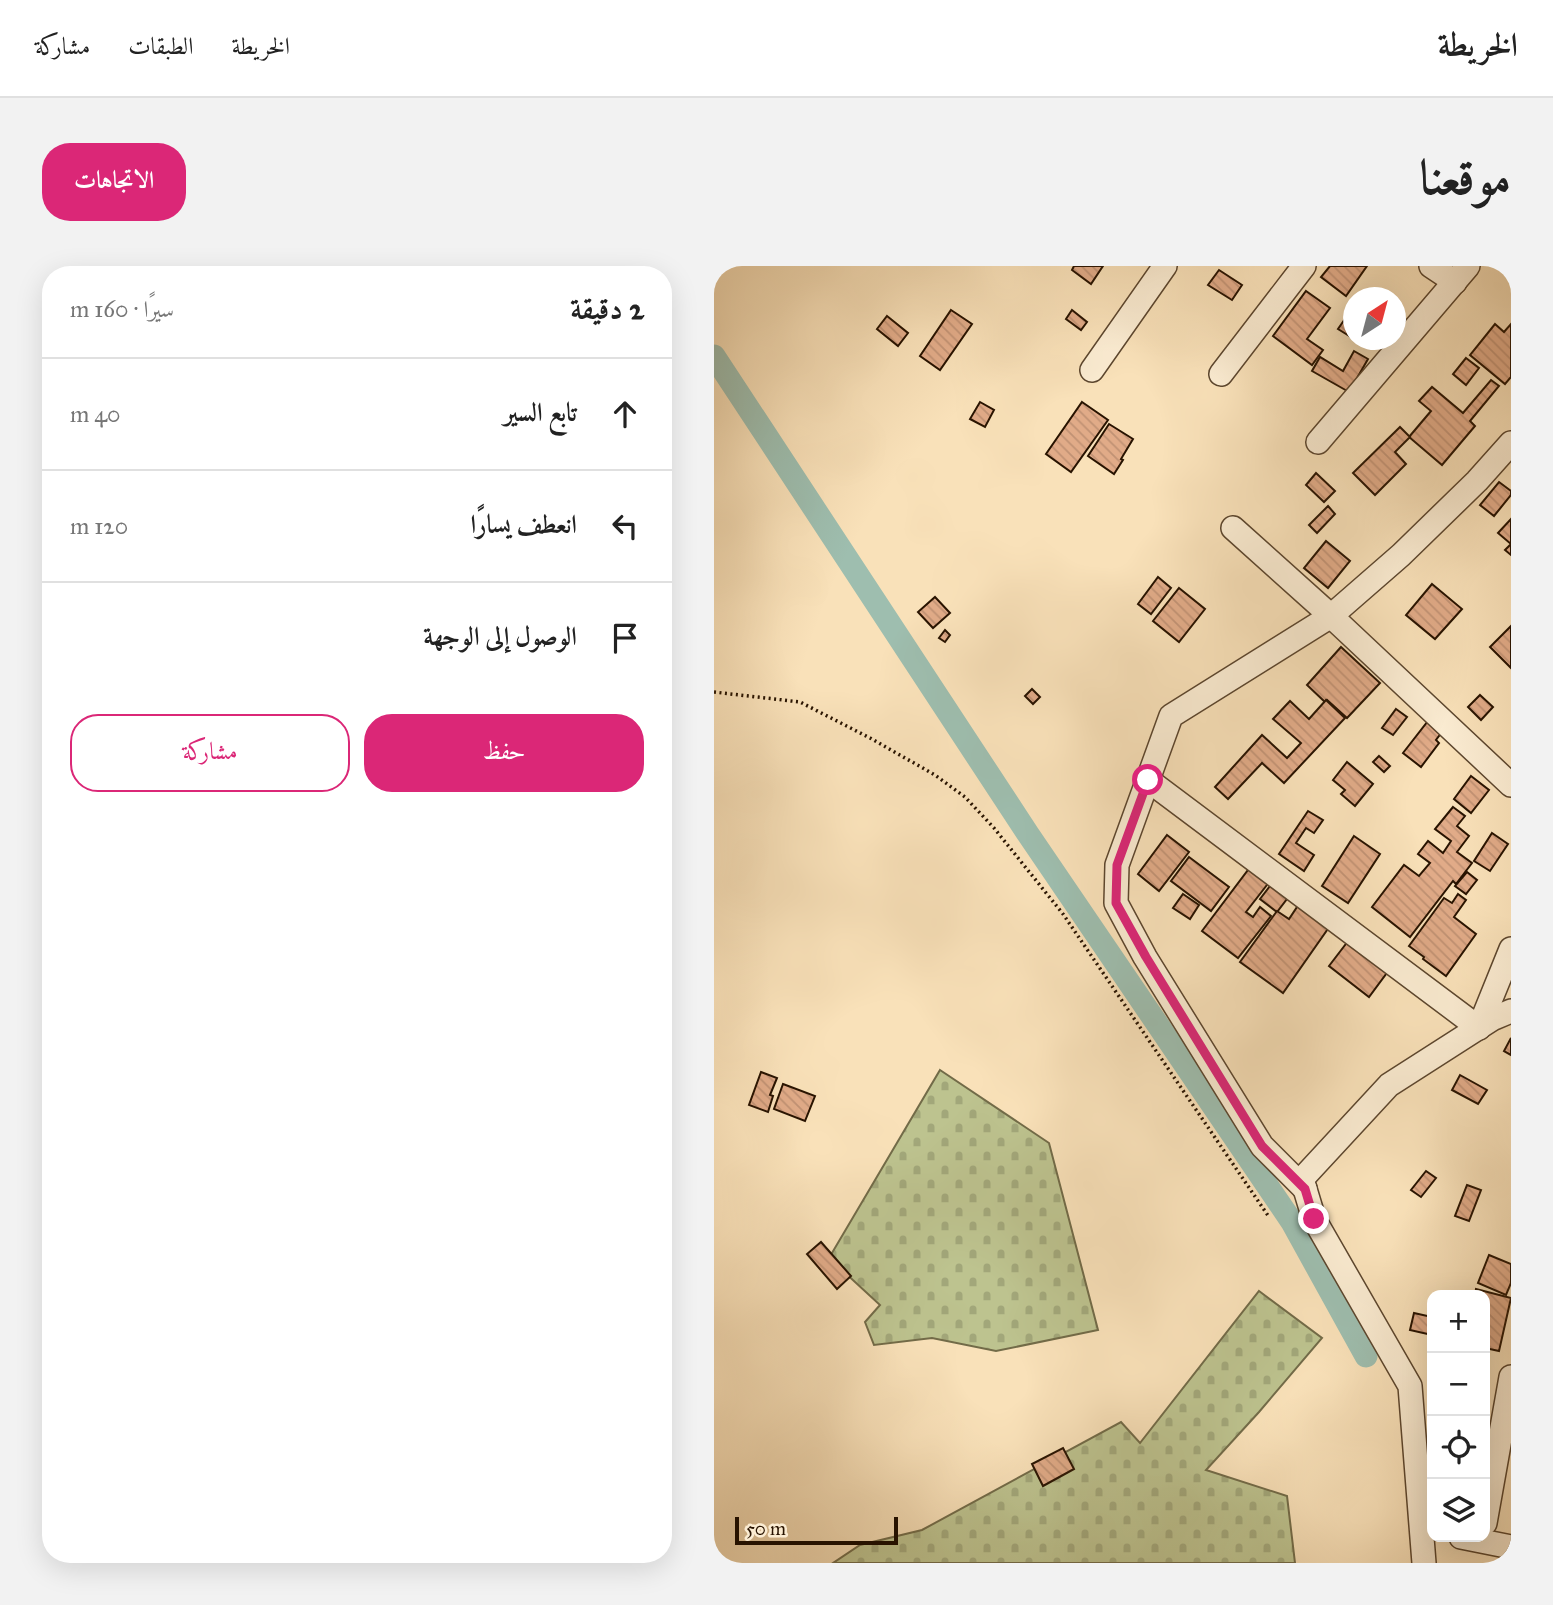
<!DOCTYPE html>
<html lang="ar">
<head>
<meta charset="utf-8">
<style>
	:root { --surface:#fff; --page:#f2f2f2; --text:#222; --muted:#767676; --line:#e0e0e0; --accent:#db2777 }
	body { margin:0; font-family:"IM FELL Great Primer",Amiri,serif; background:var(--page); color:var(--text); direction:rtl }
	.controls { position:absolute; right:21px; bottom:21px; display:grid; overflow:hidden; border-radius:14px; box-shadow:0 7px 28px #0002 }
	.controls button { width:63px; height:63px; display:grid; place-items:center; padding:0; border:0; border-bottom:2px solid var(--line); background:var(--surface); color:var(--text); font:35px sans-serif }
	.compass { position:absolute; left:629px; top:21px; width:63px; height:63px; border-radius:50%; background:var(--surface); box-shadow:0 7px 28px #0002; rotate:36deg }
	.scale { position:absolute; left:21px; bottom:18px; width:163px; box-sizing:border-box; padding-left:7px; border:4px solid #281300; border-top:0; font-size:19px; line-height:24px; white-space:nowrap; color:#281300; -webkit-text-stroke:5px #fbecd2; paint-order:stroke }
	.stop { position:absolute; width:21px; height:21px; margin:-16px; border:5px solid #db2777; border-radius:50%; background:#fff }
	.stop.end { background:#db2777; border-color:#fff; box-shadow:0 2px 7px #0008 }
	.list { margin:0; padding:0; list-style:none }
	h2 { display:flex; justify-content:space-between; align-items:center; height:91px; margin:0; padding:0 28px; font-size:30px }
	h2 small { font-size:23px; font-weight:400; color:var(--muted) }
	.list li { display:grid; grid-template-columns:46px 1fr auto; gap:21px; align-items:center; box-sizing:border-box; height:112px; padding:0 28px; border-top:2px solid var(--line) }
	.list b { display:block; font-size:26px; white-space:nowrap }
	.list em { font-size:23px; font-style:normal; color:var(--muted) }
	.actions { display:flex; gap:14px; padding:21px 28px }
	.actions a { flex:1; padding:16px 0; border:2px solid var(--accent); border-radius:28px; text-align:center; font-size:24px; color:var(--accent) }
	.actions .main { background:var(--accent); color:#fff }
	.icon { flex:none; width:38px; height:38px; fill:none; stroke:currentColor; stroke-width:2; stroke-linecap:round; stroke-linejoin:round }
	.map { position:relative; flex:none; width:797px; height:1297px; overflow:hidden; direction:ltr; border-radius:28px }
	header { display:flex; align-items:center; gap:42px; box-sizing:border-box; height:98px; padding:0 35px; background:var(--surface); border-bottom:2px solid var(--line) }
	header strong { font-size:33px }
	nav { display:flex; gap:38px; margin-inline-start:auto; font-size:24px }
	.intro { display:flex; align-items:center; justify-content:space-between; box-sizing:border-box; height:168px; padding:0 42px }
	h1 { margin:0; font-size:49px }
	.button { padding:18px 32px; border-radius:28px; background:var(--accent); color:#fff; font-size:24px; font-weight:700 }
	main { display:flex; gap:42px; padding:0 42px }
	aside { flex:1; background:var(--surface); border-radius:28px; box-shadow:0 7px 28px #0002 }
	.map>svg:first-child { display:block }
	.cemetery { fill:url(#cemetery-stones); stroke:#726b48; stroke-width:2 }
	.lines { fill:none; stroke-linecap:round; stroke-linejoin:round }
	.canal { stroke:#9ebeaf; stroke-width:23 }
	.building { fill:url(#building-back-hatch); stroke:#281300; stroke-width:2 }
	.minor-casing { stroke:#5c462e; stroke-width:26 }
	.path { stroke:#281300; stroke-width:3.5; stroke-dasharray:2 3.5; stroke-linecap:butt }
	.minor { stroke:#fbecd2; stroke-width:23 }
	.route { stroke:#db2777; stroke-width:9 }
</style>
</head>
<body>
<header>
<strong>الخريطة</strong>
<nav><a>الخريطة</a><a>الطبقات</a><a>مشاركة</a></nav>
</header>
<div class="intro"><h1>موقعنا</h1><a class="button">الاتجاهات</a></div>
<main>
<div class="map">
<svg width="797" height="1297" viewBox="0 0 797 1297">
	<defs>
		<pattern id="cemetery-stones" width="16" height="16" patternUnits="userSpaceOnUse" patternTransform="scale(1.75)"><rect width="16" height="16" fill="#bdc38f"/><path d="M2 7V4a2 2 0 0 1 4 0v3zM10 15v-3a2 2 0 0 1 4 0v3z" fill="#a2a77a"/></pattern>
		<pattern id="building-back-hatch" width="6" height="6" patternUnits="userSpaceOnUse" patternTransform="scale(1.75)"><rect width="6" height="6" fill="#e1ab88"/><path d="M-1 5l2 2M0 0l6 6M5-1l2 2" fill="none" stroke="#c19274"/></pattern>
	</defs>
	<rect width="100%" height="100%" fill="#f9e1b9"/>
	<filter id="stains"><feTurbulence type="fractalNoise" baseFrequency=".00286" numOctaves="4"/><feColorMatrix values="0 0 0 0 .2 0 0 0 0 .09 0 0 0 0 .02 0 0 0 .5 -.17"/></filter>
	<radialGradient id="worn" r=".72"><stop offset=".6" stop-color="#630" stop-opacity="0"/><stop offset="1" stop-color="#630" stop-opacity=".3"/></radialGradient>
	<!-- cemetery -->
	<g class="cemetery">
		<polygon points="226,804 335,877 384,1064 282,1085 218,1072 160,1079 151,1056 166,1039 115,992"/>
		<polygon points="545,1025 608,1072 545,1146 492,1204 573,1230 581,1297 119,1297 146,1279 208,1264 407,1156 426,1177"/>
	</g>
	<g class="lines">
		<!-- canal -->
		<polyline class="canal" points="0,90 314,568 578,956 652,1090"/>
	</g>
	<!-- building -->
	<g class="building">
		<polygon points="360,0 389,0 377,18 358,4"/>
		<polygon points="616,0 653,0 632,30 607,11"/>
		<polygon points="505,4 528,19 518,34 494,19"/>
		<polygon points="592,25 616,42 593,73 609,84 598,99 559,70"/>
		<polygon points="237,44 258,58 226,104 206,90"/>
		<polygon points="358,44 373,56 367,64 352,53"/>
		<polygon points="173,50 194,67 184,80 163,63"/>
		<polygon points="633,50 640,54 640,68 637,71 624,63"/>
		<polygon points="781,58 790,66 797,58 797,111 791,118 756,89"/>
		<polygon points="640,85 654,93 635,126 598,105 606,91 629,105"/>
		<polygon points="752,92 765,102 752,119 739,108"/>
		<polygon points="777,114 785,120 756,155 761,160 728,199 695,171 717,145 705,135 718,121 749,147"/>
		<polygon points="266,136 280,144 271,161 256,153"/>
		<polygon points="368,136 394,154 357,206 332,188"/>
		<polygon points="395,158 419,173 407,193 409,194 400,208 374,190"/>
		<polygon points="686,161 696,171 681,186 692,198 661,229 639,207"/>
		<polygon points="602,207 621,225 610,236 592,219"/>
		<polygon points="785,216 797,225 797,229 780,250 766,239"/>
		<polygon points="614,240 621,248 603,267 595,259"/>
		<polygon points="797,253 797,289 791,284 797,278 784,267"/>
		<polygon points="612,275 636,295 614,322 590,302"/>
		<polygon points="444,311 457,322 437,348 424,338"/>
		<polygon points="718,318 748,343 721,373 692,349"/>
		<polygon points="465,322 491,343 465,376 439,355"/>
		<polygon points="221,331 236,347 219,362 204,346"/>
		<polygon points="797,360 797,402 776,381"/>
		<polygon points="231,364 236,369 231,376 225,372"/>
		<polygon points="627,381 666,417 633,452 613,434 611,436 593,419"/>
		<polygon points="318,423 326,431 319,438 311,430"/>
		<polygon points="766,429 779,441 767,454 754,441"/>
		<polygon points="612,434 631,452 570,517 548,497 514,533 501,521 548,469 573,492 587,477 559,453 576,435 595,453"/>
		<polygon points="682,443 693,451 679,469 668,462"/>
		<polygon points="714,455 728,466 722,474 725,477 707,501 689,487"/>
		<polygon points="665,490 676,500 670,506 659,496"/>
		<polygon points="633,496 659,518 641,540 627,528 631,524 619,514"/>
		<polygon points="757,510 775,524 757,547 740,533"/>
		<polygon points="739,541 751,550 743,560 755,570 743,586 758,597 742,618 739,615 696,671 658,641 690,599 705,610 716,597 704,588 714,575 729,587 737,575 721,563"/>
		<polygon points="594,545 609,554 600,567 592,562 582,577 600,589 590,605 565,588"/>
		<polygon points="778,567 794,578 776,605 760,595"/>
		<polygon points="453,569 475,586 445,625 424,608"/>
		<polygon points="640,570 666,588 634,637 608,620"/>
		<polygon points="475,591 515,621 497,645 457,615"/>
		<polygon points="537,600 556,615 532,646 539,651 546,641 557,650 524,692 488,665"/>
		<polygon points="753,606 763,614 752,628 741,620"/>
		<polygon points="559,616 576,629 563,646 546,633"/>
		<polygon points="469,628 485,639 476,653 459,642"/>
		<polygon points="744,628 752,634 740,651 762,668 732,710 709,693 710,691 695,680 730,632 738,637"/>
		<polygon points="587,635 618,657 569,727 526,696 563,645 575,653"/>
		<polygon points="641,666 675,704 655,731 615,700"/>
		<polygon points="797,772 797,789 790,785"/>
		<polygon points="47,806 63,812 56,829 59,830 54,846 35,839"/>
		<polygon points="746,809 773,824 764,838 738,824"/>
		<polygon points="69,818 101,830 91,855 60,843"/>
		<polygon points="712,905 722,912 707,931 697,924"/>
		<polygon points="753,919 767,924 755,955 741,950"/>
		<polygon points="107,976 137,1010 123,1023 93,988"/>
		<polygon points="775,989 797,998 797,1017 792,1029 764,1017"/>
		<polygon points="762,1023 797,1032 785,1085 771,1082 771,1029 761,1029"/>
		<polygon points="700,1047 718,1051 718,1069 696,1064"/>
		<polygon points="349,1182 360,1203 329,1220 318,1198"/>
	</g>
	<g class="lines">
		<!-- minor casing -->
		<g class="minor-casing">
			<g id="minor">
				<polyline points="717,0 741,16"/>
				<polyline points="378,104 451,0"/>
				<polyline points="507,108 590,0"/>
				<polyline points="604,176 754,0"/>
				<polyline points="519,262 617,350 797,519"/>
				<polyline points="434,514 765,762 797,683"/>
				<polyline points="591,923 548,880 431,691 402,637 403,599 457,450 617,350 687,289 763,215 797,177"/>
				<polyline points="771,1257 797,1111"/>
				<polyline points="747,1271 797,1281"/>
				<polyline points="710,1297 696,1120 600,953 588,913 675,819 778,753 797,745"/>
			</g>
		</g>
		<!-- path -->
		<polyline class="path" points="0,426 86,436 156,472 221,509 251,531 280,562 349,648 555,951"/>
		<!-- minor -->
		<use href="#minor" class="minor"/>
	</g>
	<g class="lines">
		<!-- route -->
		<polyline class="route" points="434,514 403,599 402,637 432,691 548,880 591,923 600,953"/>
	</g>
	<rect width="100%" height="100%" filter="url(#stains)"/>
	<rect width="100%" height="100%" fill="url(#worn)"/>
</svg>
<div class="controls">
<button>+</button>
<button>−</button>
<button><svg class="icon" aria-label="locate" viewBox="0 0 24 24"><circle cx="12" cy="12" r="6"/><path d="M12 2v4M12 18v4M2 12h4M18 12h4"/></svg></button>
<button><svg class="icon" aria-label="layers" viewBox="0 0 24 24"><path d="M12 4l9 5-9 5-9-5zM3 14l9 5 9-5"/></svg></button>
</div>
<svg class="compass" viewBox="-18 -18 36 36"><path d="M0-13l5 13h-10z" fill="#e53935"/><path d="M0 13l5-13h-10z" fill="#767676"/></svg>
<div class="scale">50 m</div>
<div class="stop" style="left:434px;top:514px"></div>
<div class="stop end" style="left:600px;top:953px"></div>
</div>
<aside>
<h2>2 دقيقة<small>سيرًا · 160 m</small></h2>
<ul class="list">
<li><svg class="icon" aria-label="ahead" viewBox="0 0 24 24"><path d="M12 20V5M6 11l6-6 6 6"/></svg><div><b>تابع السير</b></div><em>40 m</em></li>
<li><svg class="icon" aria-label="left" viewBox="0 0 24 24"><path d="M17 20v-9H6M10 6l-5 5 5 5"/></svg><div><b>انعطف يسارًا</b></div><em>120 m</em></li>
<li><svg class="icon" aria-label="arrive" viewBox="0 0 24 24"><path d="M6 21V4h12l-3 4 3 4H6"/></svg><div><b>الوصول إلى الوجهة</b></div></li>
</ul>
<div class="actions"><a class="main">حفظ</a><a>مشاركة</a></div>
</aside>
</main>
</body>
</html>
